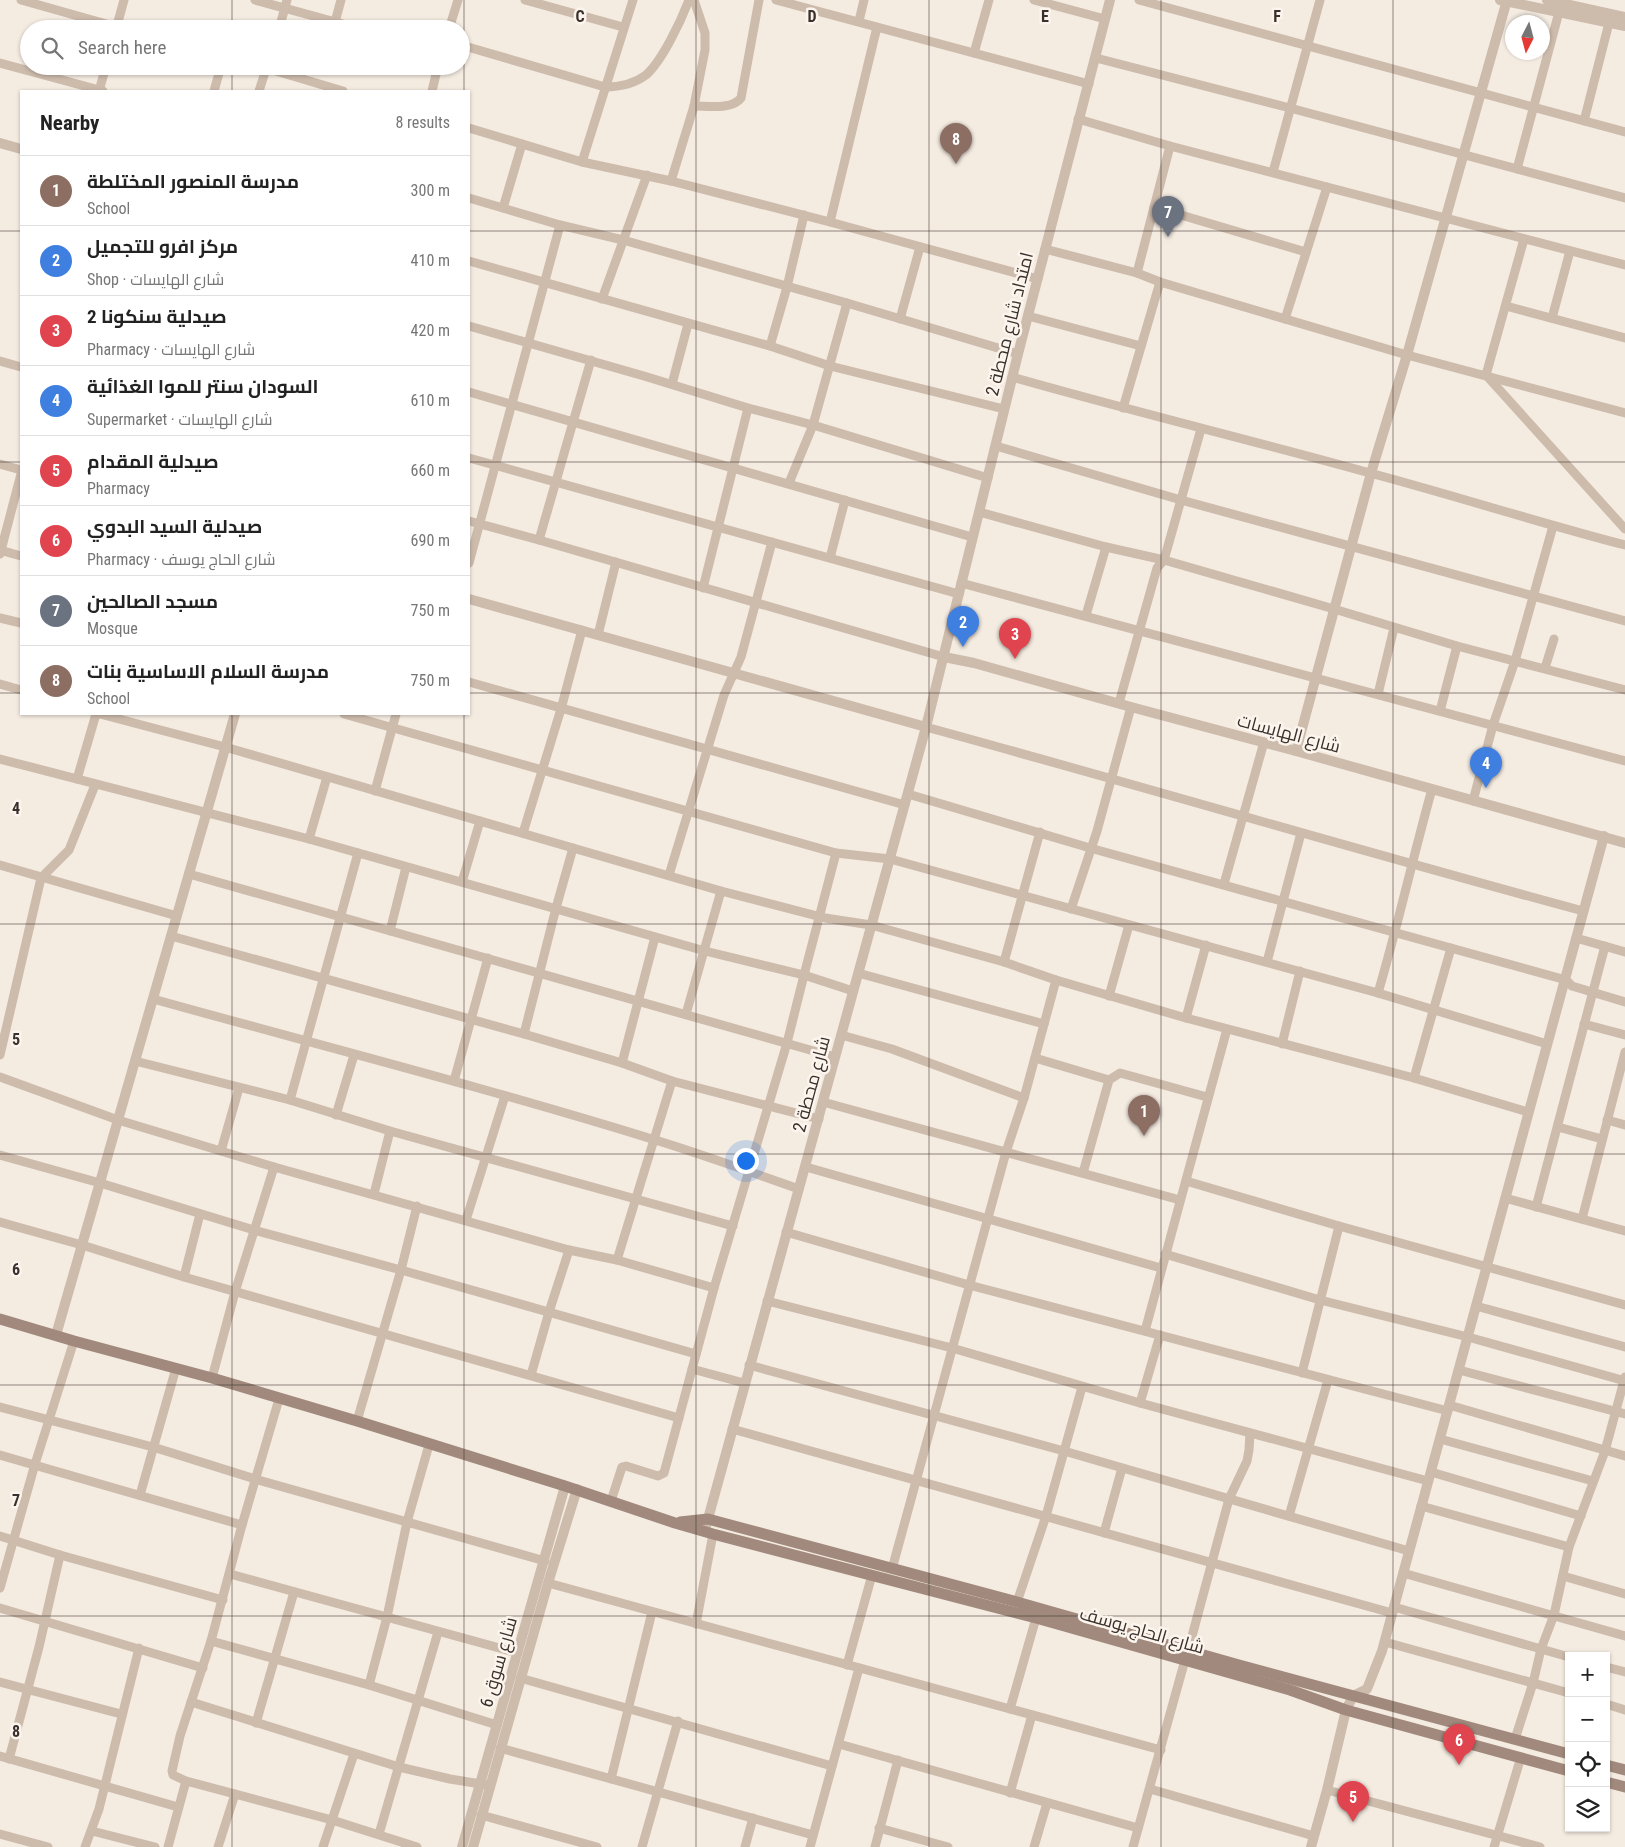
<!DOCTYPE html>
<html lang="en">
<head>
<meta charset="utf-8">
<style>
	:root { --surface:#fff; --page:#f6f6f6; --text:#222; --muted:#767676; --line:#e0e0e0; --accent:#1f5a5e }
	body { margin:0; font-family:"Roboto Condensed",Cairo,sans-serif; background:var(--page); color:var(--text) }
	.controls { position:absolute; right:15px; bottom:15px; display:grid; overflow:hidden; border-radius:0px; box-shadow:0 1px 4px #0004 }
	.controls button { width:45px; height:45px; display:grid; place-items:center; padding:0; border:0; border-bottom:1px solid var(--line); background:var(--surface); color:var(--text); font:25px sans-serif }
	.compass { position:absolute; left:1505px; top:15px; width:45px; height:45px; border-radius:50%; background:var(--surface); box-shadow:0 1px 4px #0004; rotate:186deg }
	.you { position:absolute; left:745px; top:1160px; width:18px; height:18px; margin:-12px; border:4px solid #fff; border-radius:50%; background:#1a73e8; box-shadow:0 0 0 8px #1a73e833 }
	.badge { display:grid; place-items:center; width:32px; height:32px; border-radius:50%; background:var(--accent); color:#fff; font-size:16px; font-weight:700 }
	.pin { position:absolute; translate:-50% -41px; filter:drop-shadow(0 1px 2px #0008) }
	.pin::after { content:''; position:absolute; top:26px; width:18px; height:15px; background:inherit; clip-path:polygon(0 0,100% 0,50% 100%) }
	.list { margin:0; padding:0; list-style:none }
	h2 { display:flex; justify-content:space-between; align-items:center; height:65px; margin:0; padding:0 20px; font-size:21px }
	h2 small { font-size:16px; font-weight:400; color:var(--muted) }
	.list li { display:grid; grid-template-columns:32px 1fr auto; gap:15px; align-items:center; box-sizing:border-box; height:70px; padding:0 20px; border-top:1px solid var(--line) }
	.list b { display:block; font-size:19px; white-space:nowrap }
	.list p { margin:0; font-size:16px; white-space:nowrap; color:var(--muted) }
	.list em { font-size:16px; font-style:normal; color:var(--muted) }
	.icon { flex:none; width:28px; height:28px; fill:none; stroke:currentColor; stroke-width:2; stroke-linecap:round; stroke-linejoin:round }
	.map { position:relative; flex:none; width:1625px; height:1847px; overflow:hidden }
	.search { position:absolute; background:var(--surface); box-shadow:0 1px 4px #0004; left:20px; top:20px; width:450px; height:55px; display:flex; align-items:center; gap:12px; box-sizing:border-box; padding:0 18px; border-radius:28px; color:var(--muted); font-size:19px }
	.panel { position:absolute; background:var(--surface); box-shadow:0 1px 4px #0004; left:20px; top:90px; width:450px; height:625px; border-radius:0px }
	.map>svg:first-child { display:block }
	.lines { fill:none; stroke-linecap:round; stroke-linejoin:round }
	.minor { stroke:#cdbbac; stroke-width:9 }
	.tertiary { stroke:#cdbbac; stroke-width:10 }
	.secondary { stroke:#a18a7d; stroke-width:11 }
	.grid { fill:none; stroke:#3b302b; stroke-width:1; stroke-opacity:0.55 }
	.labels { text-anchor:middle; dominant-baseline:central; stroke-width:5; stroke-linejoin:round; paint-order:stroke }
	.street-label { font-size:18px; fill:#3b302b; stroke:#fbf5ee }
	.grid-label { font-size:16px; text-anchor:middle; font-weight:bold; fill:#3b302b; stroke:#fbf5ee; stroke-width:5; stroke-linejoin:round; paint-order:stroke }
</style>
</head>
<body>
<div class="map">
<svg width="1625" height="1847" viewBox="0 0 1625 1847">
	<rect width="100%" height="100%" fill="#f4ebe1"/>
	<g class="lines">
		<!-- minor -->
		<g class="minor">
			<polyline points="21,0 124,29"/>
			<polyline points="255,0 361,29"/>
			<polyline points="525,0 623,27"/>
			<polyline points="776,0 1089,84"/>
			<polyline points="1034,0 1105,19"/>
			<polyline points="1139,0 1625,132"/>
			<polyline points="859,21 864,0"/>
			<polyline points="335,22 341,0"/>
			<polyline points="116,29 124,0"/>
			<polyline points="279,29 287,0"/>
			<polyline points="449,29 458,0"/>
			<path d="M461,45L605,87C620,87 634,84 646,75C662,61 681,21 689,0"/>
			<polyline points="974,53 989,0"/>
			<polyline points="1096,58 1290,108 1625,198"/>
			<polyline points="0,63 103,91"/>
			<polyline points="259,66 343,91"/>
			<polyline points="99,91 106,66"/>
			<polyline points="214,91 221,66"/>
			<polyline points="259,91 267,66"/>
			<polyline points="432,91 438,66"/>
			<path d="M694,106C708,106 732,110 741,98L759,0"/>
			<polyline points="1078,119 1170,146 1625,265"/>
			<polyline points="1584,121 1609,23"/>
			<polyline points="469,128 582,162 671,181 830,222 1038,279"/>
			<polyline points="582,162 633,0"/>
			<polyline points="1517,169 1559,12"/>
			<polyline points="1273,172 1320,0"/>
			<polyline points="671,181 694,106 705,50 705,33 694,0"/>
			<polyline points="469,198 560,225 623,240 847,303 1018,354"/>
			<polyline points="1154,207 1306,252"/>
			<polyline points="503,208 522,144"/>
			<polyline points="830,222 877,27"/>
			<polyline points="1524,239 1486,375 1625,529"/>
			<polyline points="1045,249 1137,273 1160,282 1407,355 1625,413"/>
			<polyline points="469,261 770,346 830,366 1004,409"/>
			<polyline points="1137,273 1170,146"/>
			<polyline points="602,299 647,175"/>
			<polyline points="1506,306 1625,338"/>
			<polyline points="1028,316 1141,346"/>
			<polyline points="1552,318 1570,251"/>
			<polyline points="900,319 920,247"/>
			<polyline points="1285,319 1327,187"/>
			<polyline points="469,326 644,376 748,408 813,425 988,478"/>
			<polyline points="770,346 787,287 804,215"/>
			<polyline points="0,361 21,367"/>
			<path d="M1012,377C1131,411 1251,440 1370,473C1456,496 1540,523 1625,545"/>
			<polyline points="672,384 688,324"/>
			<polyline points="469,392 972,537"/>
			<polyline points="1123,408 1160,282"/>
			<polyline points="996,446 1181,500 1625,621"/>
			<polyline points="469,458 959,594"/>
			<polyline points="0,464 21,470"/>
			<polyline points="789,483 813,425 847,303"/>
			<polyline points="979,512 1106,547 1164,560 1334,609 1457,646 1625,690"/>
			<polyline points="469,521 539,540 944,657"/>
			<polyline points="539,540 591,360"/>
			<polyline points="0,550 21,556"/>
			<polyline points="0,554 21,474"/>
			<polyline points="830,558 845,500"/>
			<polyline points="469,563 560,225"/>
			<polyline points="961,583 1625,761"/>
			<polyline points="703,588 748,408"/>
			<polyline points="1086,615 1106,547"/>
			<polyline points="0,618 21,623"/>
			<polyline points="598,635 616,562"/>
			<polyline points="1545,668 1554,639"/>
			<polyline points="469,682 905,805"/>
			<polyline points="0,684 21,690"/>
			<polyline points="1378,694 1394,628"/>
			<polyline points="1119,703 1157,568 1164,560 1201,429"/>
			<polyline points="1440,711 1457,646"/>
			<polyline points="100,714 225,747 721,891 825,918 871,925 1004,962 1056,980 1186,1018 1414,1078 1528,1112"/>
			<polyline points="344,714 836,853 890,859 1378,993 1547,1044"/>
			<path d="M926,727C1145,787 1364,852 1583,911"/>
			<polyline points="0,759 309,839 705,951 804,975 853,991"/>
			<polyline points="77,779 96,714"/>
			<polyline points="375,791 396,714"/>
			<polyline points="908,794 1090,848 1566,980 1572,986 1625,1002"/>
			<polyline points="1473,801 1493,725 1515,661 1553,526"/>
			<polyline points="523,833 561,709 582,630"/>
			<polyline points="309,839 327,777"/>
			<polyline points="0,865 177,916"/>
			<polyline points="189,874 835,1057"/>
			<polyline points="669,875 724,695 741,657 772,542"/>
			<polyline points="462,882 480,821"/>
			<polyline points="1224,884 1264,742"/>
			<polyline points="1071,909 1097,831 1131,707"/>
			<polyline points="390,931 406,867"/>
			<polyline points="171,936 524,1034 622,1063 672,1081 819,1119"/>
			<polyline points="1576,938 1625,952"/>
			<polyline points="1004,962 1040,832"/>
			<polyline points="1267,962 1301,833"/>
			<polyline points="858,973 1044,1024"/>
			<path d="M1378,993C1398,925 1413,857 1432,789"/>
			<polyline points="1109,996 1129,925"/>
			<path d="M153,999C319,1045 487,1088 652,1139C702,1154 750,1172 799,1189"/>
			<polyline points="686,1014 721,891"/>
			<polyline points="1186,1018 1206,945"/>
			<polyline points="1584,1024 1625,1035"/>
			<polyline points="524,1034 556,908 573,848"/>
			<polyline points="841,1035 892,1049 1024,1098"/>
			<polyline points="1282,1044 1300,971"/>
			<polyline points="0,1055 41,878 69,850 95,785"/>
			<polyline points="1035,1058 1109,1080 1120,1073 1207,1097"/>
			<polyline points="135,1061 290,1100 390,1131 733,1226"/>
			<polyline points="622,1063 655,937"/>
			<polyline points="0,1077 118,1120 274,1167 569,1250 617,1260 714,1288"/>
			<polyline points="1414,1078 1451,948"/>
			<polyline points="454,1081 488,958"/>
			<polyline points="290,1100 358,853"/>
			<polyline points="823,1102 1180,1200"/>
			<polyline points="336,1115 354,1055"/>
			<polyline points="1607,1120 1625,1125"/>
			<polyline points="1558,1127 1602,1139"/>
			<polyline points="221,1151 239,1088"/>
			<polyline points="0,1155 100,1183 254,1230 401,1270 696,1354"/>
			<polyline points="806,1167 1161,1268"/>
			<polyline points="1083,1173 1109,1080"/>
			<polyline points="1186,1181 1339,1226 1625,1305"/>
			<polyline points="374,1194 390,1131"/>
			<polyline points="1505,1198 1625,1231"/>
			<polyline points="1536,1207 1605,946"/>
			<polyline points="1582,1219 1625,1052"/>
			<polyline points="466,1220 505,1096"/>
			<polyline points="0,1222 82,1245 184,1277 679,1418"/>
			<polyline points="786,1232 969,1285 1448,1411"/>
			<polyline points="1165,1254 1320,1300 1468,1337 1625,1381"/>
			<polyline points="617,1260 672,1081"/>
			<polyline points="184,1277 200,1214"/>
			<polyline points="767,1301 952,1348 1140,1403 1428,1481"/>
			<polyline points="1476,1306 1625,1347"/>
			<polyline points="1145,1331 1227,1029"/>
			<polyline points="749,1365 1064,1451 1409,1551"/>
			<polyline points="692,1369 744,1383"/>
			<polyline points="1459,1370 1625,1414"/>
			<polyline points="1302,1373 1339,1226"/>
			<polyline points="531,1375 549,1312 569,1250"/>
			<polyline points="212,1378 235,1292 274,1167"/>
			<polyline points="279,1399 242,1525 211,1641 180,1736 172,1771 173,1775 186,1781 332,1820 417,1847"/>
			<polyline points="1140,1403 1160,1335"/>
			<polyline points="1449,1405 1625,1456"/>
			<polyline points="0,1407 153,1447 255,1479 545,1561"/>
			<polyline points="357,1421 401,1270 417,1206"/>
			<polyline points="732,1429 1392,1613"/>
			<polyline points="1440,1439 1593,1481"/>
			<polyline points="0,1455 242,1525"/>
			<polyline points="1431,1472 1581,1516"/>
			<polyline points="140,1495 176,1368"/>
			<polyline points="611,1501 622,1467 626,1466 658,1476 664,1473 714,1288 787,1043 804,975 836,853"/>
			<polyline points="1421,1506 1569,1547"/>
			<polyline points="1289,1516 1328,1380"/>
			<polyline points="1104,1533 1122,1468"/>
			<polyline points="0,1536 60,1555 223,1600"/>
			<polyline points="892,1569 1006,1152 1024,1098 1056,980"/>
			<polyline points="1403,1573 1625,1636"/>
			<polyline points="230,1574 518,1653"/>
			<polyline points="1563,1576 1625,1594"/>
			<polyline points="548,1583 1161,1750"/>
			<polyline points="0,1588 35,1464 74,1341"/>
			<polyline points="1017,1602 1046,1516 1082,1387"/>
			<polyline points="1394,1607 1569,1657"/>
			<polyline points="0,1608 203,1668"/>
			<polyline points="696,1624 713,1534"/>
			<polyline points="211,1641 369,1685 497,1725"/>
			<polyline points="1385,1642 1569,1693"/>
			<polyline points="1188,1651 1229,1499 1247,1461 1249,1450 1250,1433"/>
			<polyline points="847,1665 872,1575"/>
			<polyline points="1606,1667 1625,1672"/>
			<polyline points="520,1678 832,1766"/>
			<polyline points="0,1682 121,1714"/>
			<polyline points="369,1685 387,1617 407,1522 429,1445"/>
			<polyline points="191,1702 399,1767 450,1779 487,1785"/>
			<polyline points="1606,1704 1625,1710"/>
			<polyline points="1010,1709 1036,1618"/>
			<polyline points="256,1723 294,1592"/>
			<polyline points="1515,1739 1533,1683 1541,1649 1554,1615 1569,1547 1605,1451 1625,1377"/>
			<polyline points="839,1744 1138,1828"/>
			<polyline points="500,1748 813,1835"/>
			<polyline points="0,1756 178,1807"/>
			<polyline points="9,1759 39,1647 60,1555"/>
			<polyline points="611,1779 652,1612"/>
			<polyline points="1150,1789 1314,1836"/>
			<polyline points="1327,1790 1540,1847"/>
			<polyline points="1010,1793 1032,1715"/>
			<polyline points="481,1815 597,1847"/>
			<polyline points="879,1828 948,1847"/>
			<polyline points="92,1831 155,1847"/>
			<polyline points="0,1834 48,1847"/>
			<polyline points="379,1834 438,1632"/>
			<polyline points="85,1847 99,1809 139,1648"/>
			<polyline points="168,1847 186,1781"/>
			<polyline points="218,1847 235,1794"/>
			<polyline points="323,1847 354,1754"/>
			<polyline points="642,1847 678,1721"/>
			<polyline points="745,1847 753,1818"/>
			<polyline points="810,1847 859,1668"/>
			<polyline points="875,1847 898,1760"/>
			<polyline points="1034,1847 1047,1803"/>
			<polyline points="1133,1847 1185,1660"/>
			<polyline points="1494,1847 1521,1757"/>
		</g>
		<!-- tertiary -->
		<g class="tertiary">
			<polyline points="1500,0 1625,26"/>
			<polyline points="1547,0 1625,17"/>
			<polyline points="0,143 21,149"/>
			<polyline points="469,599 926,727"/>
			<polyline points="944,657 974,663 1131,707 1296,751 1625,843"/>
			<polyline points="1296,751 1371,473 1407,355 1507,0"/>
			<polyline points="56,1335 235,714"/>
			<polyline points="706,1526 926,727 1018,354 1110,0"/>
			<polyline points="462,1847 565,1486"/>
			<polyline points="473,1847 548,1583 577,1489"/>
			<polyline points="1311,1847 1327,1790 1346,1710 1353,1696 1367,1689 1382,1651 1604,836"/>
		</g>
		<!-- secondary -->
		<g class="secondary">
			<polyline points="0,1319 74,1341 212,1378 357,1421 565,1486 675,1523 713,1534 1036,1618 1290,1690 1346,1710 1569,1771"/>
			<polyline points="680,1522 708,1519 1017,1602 1239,1665 1569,1754"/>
			<polyline points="1606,1765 1625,1770"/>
			<polyline points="1606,1782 1625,1787"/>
		</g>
	</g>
	<!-- grid -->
	<path class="grid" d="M232,0V29M464,0V91M696,0V1847M929,0V1847M1161,0V1847M1393,0V1847M232,66V91M0,231H21M469,231H1625M0,462H21M469,462H1625M0,693H21M469,693H1625M232,714V1847M464,714V1847M0,924H1625M0,1154H1625M0,1385H1625M0,1616H1625"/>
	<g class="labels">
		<!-- street labels -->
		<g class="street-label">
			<text transform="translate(1009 324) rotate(-76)">امتداد شارع محطة 2</text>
			<text transform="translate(1289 733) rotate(15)">شارع الهايسات</text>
			<text transform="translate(811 1084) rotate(-75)">شارع محطة 2</text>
			<text transform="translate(1142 1630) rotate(16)">شارع الحاج يوسف</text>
			<text transform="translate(498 1662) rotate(-74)">شارع سوق 6</text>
		</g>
	</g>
	<g class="grid-label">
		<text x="580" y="22">C</text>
		<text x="812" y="22">D</text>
		<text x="1045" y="22">E</text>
		<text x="1277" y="22">F</text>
		<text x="16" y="814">4</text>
		<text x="16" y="1045">5</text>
		<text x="16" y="1275">6</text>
		<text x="16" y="1506">7</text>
		<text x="16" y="1737">8</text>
	</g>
</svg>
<div class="controls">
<button>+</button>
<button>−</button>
<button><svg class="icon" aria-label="locate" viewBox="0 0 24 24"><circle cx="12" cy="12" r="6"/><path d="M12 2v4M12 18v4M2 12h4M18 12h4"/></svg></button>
<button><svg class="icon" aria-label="layers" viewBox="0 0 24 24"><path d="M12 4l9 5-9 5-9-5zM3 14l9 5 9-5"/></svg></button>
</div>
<svg class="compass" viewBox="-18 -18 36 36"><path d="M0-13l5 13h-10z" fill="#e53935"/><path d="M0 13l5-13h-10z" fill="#767676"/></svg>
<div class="you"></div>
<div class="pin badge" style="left:1144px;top:1136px;background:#8d6e63">1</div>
<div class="pin badge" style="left:963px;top:647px;background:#3f7fe0">2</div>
<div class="pin badge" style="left:1015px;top:659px;background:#e0444e">3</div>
<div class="pin badge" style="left:1486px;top:788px;background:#3f7fe0">4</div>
<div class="pin badge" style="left:1353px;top:1822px;background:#e0444e">5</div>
<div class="pin badge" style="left:1459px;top:1765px;background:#e0444e">6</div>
<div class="pin badge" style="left:1168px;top:237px;background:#6b7280">7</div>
<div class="pin badge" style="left:956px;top:164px;background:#8d6e63">8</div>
<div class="search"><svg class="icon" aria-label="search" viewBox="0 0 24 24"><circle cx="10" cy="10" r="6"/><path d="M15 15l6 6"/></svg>Search here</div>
<section class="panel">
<h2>Nearby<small>8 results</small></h2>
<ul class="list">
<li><span class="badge" style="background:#8d6e63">1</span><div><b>مدرسة المنصور المختلطة</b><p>School</p></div><em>300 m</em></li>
<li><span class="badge" style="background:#3f7fe0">2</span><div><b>مركز افرو للتجميل</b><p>Shop · شارع الهايسات</p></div><em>410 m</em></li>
<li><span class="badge" style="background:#e0444e">3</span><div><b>صيدلية سنكونا 2</b><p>Pharmacy · شارع الهايسات</p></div><em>420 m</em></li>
<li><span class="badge" style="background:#3f7fe0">4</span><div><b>السودان سنتر للموا الغذائية</b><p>Supermarket · شارع الهايسات</p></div><em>610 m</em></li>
<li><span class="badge" style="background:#e0444e">5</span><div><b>صيدلية المقدام</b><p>Pharmacy</p></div><em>660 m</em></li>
<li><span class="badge" style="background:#e0444e">6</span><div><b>صيدلية السيد البدوي</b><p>Pharmacy · شارع الحاج يوسف</p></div><em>690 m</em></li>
<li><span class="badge" style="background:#6b7280">7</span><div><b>مسجد الصالحين</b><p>Mosque</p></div><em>750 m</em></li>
<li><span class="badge" style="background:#8d6e63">8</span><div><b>مدرسة السلام الاساسية بنات</b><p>School</p></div><em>750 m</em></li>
</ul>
</section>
</div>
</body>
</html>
